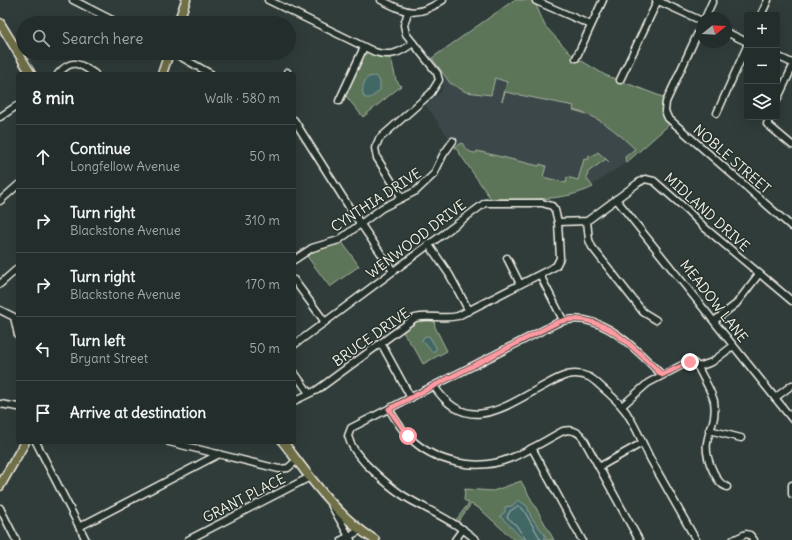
<!DOCTYPE html>
<html lang="en">
<head>
<meta charset="utf-8">
<style>
	:root { --surface:#232d2c; --page:#2f3938; --text:#f1f3f6; --muted:#a3a8a9; --line:#404948 }
	body { margin:0; font-family:Delius,sans-serif; background:var(--page); color:var(--text) }
	.controls { position:absolute; right:12px; top:12px; display:grid; overflow:hidden; border-radius:4px; box-shadow:0 4px 16px #0002 }
	.controls button { width:36px; height:36px; display:grid; place-items:center; padding:0; border:0; border-bottom:1px solid var(--line); background:var(--surface); color:var(--text); font:20px sans-serif }
	.compass { position:absolute; left:696px; top:12px; width:36px; height:36px; border-radius:50%; background:var(--surface); box-shadow:0 4px 16px #0002; rotate:72deg }
	.stop { position:absolute; width:12px; height:12px; margin:-9px; border:3px solid #ff9aa2; border-radius:50%; background:#fff }
	.stop.end { background:#ff9aa2; border-color:#fff; box-shadow:0 1px 4px #0008 }
	.list { margin:0; padding:0; list-style:none }
	h2 { display:flex; justify-content:space-between; align-items:center; height:52px; margin:0; padding:0 16px; font-size:17px }
	h2 small { font-size:13px; font-weight:400; color:var(--muted) }
	.list li { display:grid; grid-template-columns:26px 1fr auto; gap:12px; align-items:center; box-sizing:border-box; height:64px; padding:0 16px; border-top:1px solid var(--line) }
	.list b { display:block; font-size:15px; white-space:nowrap }
	.list p { margin:0; font-size:13px; white-space:nowrap; color:var(--muted) }
	.list em { font-size:13px; font-style:normal; color:var(--muted) }
	.icon { flex:none; width:22px; height:22px; fill:none; stroke:currentColor; stroke-width:2; stroke-linecap:round; stroke-linejoin:round }
	.map { position:relative; flex:none; width:792px; height:540px; overflow:hidden }
	.search { position:absolute; background:var(--surface); box-shadow:0 4px 16px #0002; left:16px; top:16px; width:280px; height:44px; display:flex; align-items:center; gap:10px; box-sizing:border-box; padding:0 14px; border-radius:22px; color:var(--muted); font-size:15px }
	.panel { position:absolute; background:var(--surface); box-shadow:0 4px 16px #0002; left:16px; top:72px; width:280px; height:372px; border-radius:4px }
	.map>svg:first-child { display:block }
	.built { fill:#3a474a }
	.green { fill:#5c7458; stroke:#a8b2a0 }
	.water { fill:#436866; stroke:#8a9f9a }
	.lines { fill:none; stroke-linecap:round; stroke-linejoin:round }
	.shore { stroke:#adbab4; stroke-width:1 }
	.minor-casing { stroke:#f4f1e8; stroke-width:9 }
	.major-casing { stroke:#f4f1e8; stroke-width:11 }
	.minor { stroke:#26332d; stroke-width:6 }
	.major { stroke:#70704a; stroke-width:8 }
	.route { stroke:#ff9aa2; stroke-width:5 }
	.labels { text-anchor:middle; dominant-baseline:central; stroke-width:3; stroke-linejoin:round; paint-order:stroke }
	.street-label { font-size:14px; fill:#f4f1e8; stroke:#26332d }
</style>
</head>
<body>
<div class="map">
<svg width="792" height="540" viewBox="0 0 792 540">
	<rect width="100%" height="100%" fill="#2f3c3a"/>
	<filter id="ink" filterUnits="userSpaceOnUse"><feTurbulence type="fractalNoise" baseFrequency=".025" numOctaves="2"/><feDisplacementMap in="SourceGraphic" scale="8" xChannelSelector="R" yChannelSelector="G"/><feConvolveMatrix kernelMatrix="1 2 1 2 8 2 1 2 1" color-interpolation-filters="sRGB"/></filter>
	<g filter="url(#ink)">
		<!-- built -->
		<polygon class="built" points="514,0 534,0 545,26 572,55 605,75 620,80 646,146 626,163 582,192 543,200 491,199 425,104 441,92 445,77 432,58"/>
		<!-- green -->
		<g class="green">
			<path d="M514,0H534L545,26L572,55L605,75L668,99L665,105L671,123L626,163L625,157L635,149C616,131 599,116 573,110L574,106L505,92L502,101L507,82L495,78L491,95L466,92L450,83L432,58Z"/>
			<polygon points="366,51 382,57 391,58 396,80 401,86 363,117 345,95"/>
			<path d="M462,143C466,149 469,153 476,153L477,151L539,166L540,164L546,166L543,177L566,183L567,177L578,180L584,159L588,160L589,155L592,156L598,152L609,162L606,159L588,172L587,179L593,187C563,202 524,199 491,199L455,147Z"/>
			<path d="M342,242L359,266L330,287L306,255C317,247 330,248 342,242Z"/>
			<polygon points="425,319 434,319 435,327 447,351 423,364 416,351 402,331 417,321"/>
			<polygon points="521,481 554,540 514,540 480,509 471,504 458,522 456,520 469,503 464,500 465,489 493,491"/>
		</g>
		<!-- water -->
		<g class="water">
			<path d="M375,76L380,81V90C375,94 370,101 364,97C361,89 363,83 368,77Z"/>
			<polygon points="425,336 429,336 436,347 436,350 432,352 422,340"/>
			<path d="M518,500L527,506L531,517L545,535V540H523C519,535 501,517 500,516L505,512V507L512,506Z"/>
		</g>
		<g class="lines">
			<!-- shore -->
			<polyline class="shore" points="526,540 516,525 507,517 510,511 518,506 523,509 541,540"/>
			<!-- minor casing -->
			<g class="minor-casing">
				<g id="minor">
					<polyline points="73,0 118,23"/>
					<path d="M268,0L375,52C390,57 400,53 413,43"/>
					<path d="M381,0C407,13 417,18 443,0"/>
					<polyline points="656,0 702,21"/>
					<polyline points="536,1 591,25"/>
					<polyline points="761,15 768,0"/>
					<polyline points="705,18 713,0"/>
					<polyline points="702,24 666,102 665,111 668,118 792,227"/>
					<polyline points="726,32 747,42"/>
					<polyline points="174,53 211,74"/>
					<polyline points="777,56 792,63"/>
					<polyline points="576,58 603,0"/>
					<path d="M58,74C72,58 79,63 95,74"/>
					<polyline points="287,74 287,72"/>
					<polyline points="620,80 658,0"/>
					<polyline points="777,100 792,68"/>
					<polyline points="339,101 364,47"/>
					<polyline points="717,113 747,46"/>
					<polyline points="0,117 18,105"/>
					<polyline points="770,117 767,124 792,145"/>
					<polyline points="294,120 349,207 393,271"/>
					<polyline points="402,198 377,158 375,148 379,139 431,93 439,80 437,73 406,34 404,25 408,12"/>
					<polyline points="616,199 792,419"/>
					<polyline points="0,201 18,185"/>
					<polyline points="587,221 589,240 592,247 643,312 656,320"/>
					<polyline points="558,222 587,221 638,183 645,179 654,181 687,210 705,228 792,301"/>
					<polyline points="429,245 449,274 469,311"/>
					<polyline points="507,258 520,284"/>
					<polyline points="294,260 312,248 339,240 382,208 416,191 434,174 443,155 453,141"/>
					<polyline points="540,275 563,320"/>
					<polyline points="294,280 325,322"/>
					<polyline points="0,284 18,268"/>
					<polyline points="0,310 14,317 18,335"/>
					<polyline points="714,321 736,304 759,274"/>
					<polyline points="381,343 411,398"/>
					<path d="M294,345L485,203H542L552,206L555,210L558,222L560,258L556,266L458,316C443,320 430,314 415,318L317,390L294,401"/>
					<polyline points="698,367 712,362 733,346"/>
					<polyline points="294,372 309,393"/>
					<path d="M434,386C468,438 507,405 549,383C562,376 574,370 589,377C595,380 600,386 605,390C615,399 625,408 631,420C639,433 644,447 651,460C666,487 681,513 696,540"/>
					<polyline points="775,398 792,385"/>
					<polyline points="0,404 18,407"/>
					<path d="M622,406L648,383L684,364L694,363L698,367C703,378 711,390 714,401C719,430 696,436 713,471C717,478 719,484 727,487"/>
					<path d="M389,409C395,419 401,429 409,437C435,463 477,472 511,458C529,451 546,440 563,431C572,429 578,431 583,438L639,540"/>
					<polyline points="709,430 741,438"/>
					<polyline points="36,442 86,540"/>
					<polyline points="169,442 279,469 288,468 297,460"/>
					<polyline points="532,448 582,540"/>
					<polyline points="599,467 642,443"/>
					<polyline points="792,485 792,494"/>
					<polyline points="332,506 351,540"/>
					<polyline points="0,508 16,540"/>
					<polyline points="79,527 219,454"/>
					<polyline points="188,540 310,477"/>
					<polyline points="342,540 361,530"/>
					<polyline points="455,540 463,529"/>
					<path d="M476,540C456,522 432,512 409,499C393,490 379,477 366,464C359,456 351,448 348,436L351,428L557,323C598,306 635,349 662,375"/>
					<polyline points="733,540 746,534 750,535 754,540"/>
				</g>
			</g>
			<!-- major casing -->
			<g class="major-casing">
				<g id="major">
					<polyline points="0,23 31,74"/>
					<polyline points="178,23 186,0"/>
					<polyline points="162,74 169,53"/>
					<path d="M283,442C310,477 336,516 375,540"/>
					<polyline points="0,486 25,442"/>
				</g>
			</g>
			<!-- minor -->
			<use href="#minor" class="minor"/>
			<!-- major -->
			<use href="#major" class="major"/>
		</g>
	</g>
	<g class="lines" filter="url(#ink)">
		<!-- route -->
		<path class="route" d="M408,436L389,409L556,323C598,306 635,349 662,375L690,362"/>
	</g>
	<g class="labels">
		<!-- street labels -->
		<g class="street-label">
			<text transform="translate(732 159) rotate(41)">NOBLE STREET</text>
			<text transform="translate(376 200) rotate(-33)">CYNTHIA DRIVE</text>
			<text transform="translate(707 212) rotate(42)">MIDLAND DRIVE</text>
			<text transform="translate(416 239) rotate(-37)">WENWOOD DRIVE</text>
			<text transform="translate(714 301) rotate(52)">MEADOW LANE</text>
			<text transform="translate(371 337) rotate(-35)">BRUCE DRIVE</text>
			<text transform="translate(244 498) rotate(-27)">GRANT PLACE</text>
		</g>
	</g>
</svg>
<div class="controls">
<button>+</button>
<button>−</button>
<button><svg class="icon" aria-label="layers" viewBox="0 0 24 24"><path d="M12 4l9 5-9 5-9-5zM3 14l9 5 9-5"/></svg></button>
</div>
<svg class="compass" viewBox="-18 -18 36 36"><path d="M0-13l5 13h-10z" fill="#e53935"/><path d="M0 13l5-13h-10z" fill="#a3a8a9"/></svg>
<div class="stop" style="left:408px;top:436px"></div>
<div class="stop end" style="left:690px;top:362px"></div>
<div class="search"><svg class="icon" aria-label="search" viewBox="0 0 24 24"><circle cx="10" cy="10" r="6"/><path d="M15 15l6 6"/></svg>Search here</div>
<section class="panel">
<h2>8 min<small>Walk · 580 m</small></h2>
<ul class="list">
<li><svg class="icon" aria-label="ahead" viewBox="0 0 24 24"><path d="M12 20V5M6 11l6-6 6 6"/></svg><div><b>Continue</b><p>Longfellow Avenue</p></div><em>50 m</em></li>
<li><svg class="icon" aria-label="right" viewBox="0 0 24 24"><path d="M7 20v-9h11M14 6l5 5-5 5"/></svg><div><b>Turn right</b><p>Blackstone Avenue</p></div><em>310 m</em></li>
<li><svg class="icon" aria-label="right" viewBox="0 0 24 24"><path d="M7 20v-9h11M14 6l5 5-5 5"/></svg><div><b>Turn right</b><p>Blackstone Avenue</p></div><em>170 m</em></li>
<li><svg class="icon" aria-label="left" viewBox="0 0 24 24"><path d="M17 20v-9H6M10 6l-5 5 5 5"/></svg><div><b>Turn left</b><p>Bryant Street</p></div><em>50 m</em></li>
<li><svg class="icon" aria-label="arrive" viewBox="0 0 24 24"><path d="M6 21V4h12l-3 4 3 4H6"/></svg><div><b>Arrive at destination</b></div></li>
</ul>
</section>
</div>
</body>
</html>
